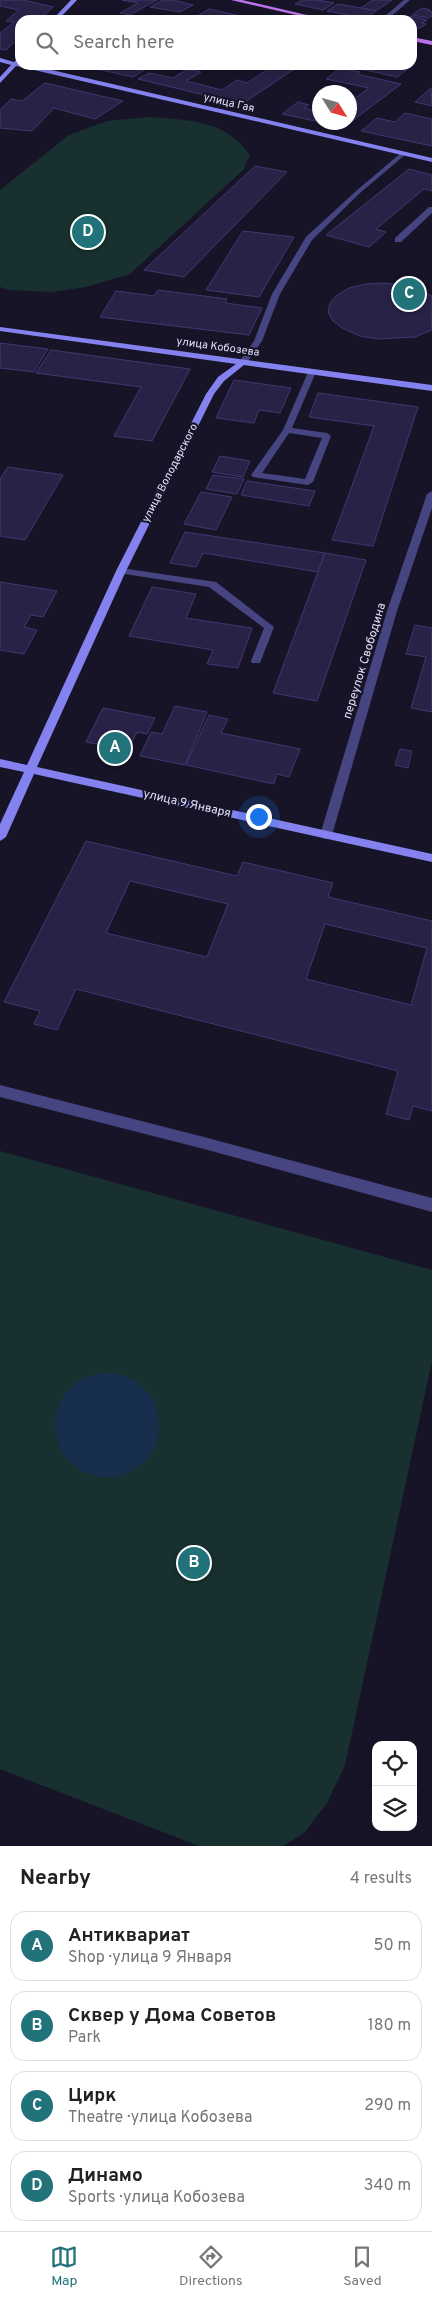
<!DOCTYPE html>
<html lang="en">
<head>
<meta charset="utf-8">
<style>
	:root { --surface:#fff; --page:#f6f6f6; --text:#222; --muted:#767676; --line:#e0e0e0; --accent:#227279 }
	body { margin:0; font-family:Overpass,sans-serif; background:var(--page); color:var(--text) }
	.controls { position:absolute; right:15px; bottom:15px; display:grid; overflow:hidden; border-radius:10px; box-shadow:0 2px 12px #0003 }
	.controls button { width:45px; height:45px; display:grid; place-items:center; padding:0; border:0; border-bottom:1px solid var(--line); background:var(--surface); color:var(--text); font:25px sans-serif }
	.compass { position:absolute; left:312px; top:85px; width:45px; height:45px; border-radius:50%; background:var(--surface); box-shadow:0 2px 12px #0003; rotate:127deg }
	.you { position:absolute; left:258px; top:816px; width:18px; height:18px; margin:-12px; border:4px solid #fff; border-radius:50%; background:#1a73e8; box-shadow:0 0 0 8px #1a73e833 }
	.badge { display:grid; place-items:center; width:32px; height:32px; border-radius:50%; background:var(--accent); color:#fff; font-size:16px; font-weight:700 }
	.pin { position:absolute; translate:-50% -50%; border:2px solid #fff; box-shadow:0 1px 5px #0006 }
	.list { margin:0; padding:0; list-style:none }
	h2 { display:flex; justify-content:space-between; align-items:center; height:65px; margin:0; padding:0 20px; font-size:21px }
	h2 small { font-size:16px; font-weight:400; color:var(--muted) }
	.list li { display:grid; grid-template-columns:32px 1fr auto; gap:15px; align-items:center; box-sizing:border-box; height:70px; margin:0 10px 10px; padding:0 10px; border:1px solid var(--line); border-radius:15px }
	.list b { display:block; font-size:19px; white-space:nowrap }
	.list p { margin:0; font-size:16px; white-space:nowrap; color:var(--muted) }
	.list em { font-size:16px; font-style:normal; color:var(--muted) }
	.icon { flex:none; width:28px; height:28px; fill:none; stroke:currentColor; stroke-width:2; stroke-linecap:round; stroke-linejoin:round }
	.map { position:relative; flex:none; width:432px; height:1846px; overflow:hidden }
	.search { position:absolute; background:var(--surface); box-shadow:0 2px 12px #0003; left:15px; right:15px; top:15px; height:55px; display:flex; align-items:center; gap:12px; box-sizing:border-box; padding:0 18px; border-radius:15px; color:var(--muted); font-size:19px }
	.sheet { height:385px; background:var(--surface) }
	nav { display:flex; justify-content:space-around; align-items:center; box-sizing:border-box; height:70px; border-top:1px solid var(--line); background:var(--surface); font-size:14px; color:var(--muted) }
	nav a { display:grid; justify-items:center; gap:2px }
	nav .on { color:var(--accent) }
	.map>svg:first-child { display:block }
	.green { fill:#183130 }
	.water { fill:#182e4d }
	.building { fill:#292247; stroke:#413770; fill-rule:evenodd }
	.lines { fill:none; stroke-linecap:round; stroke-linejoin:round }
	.lane { fill:#464581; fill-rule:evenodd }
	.street { fill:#464581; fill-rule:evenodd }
	.secondary { fill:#8382ef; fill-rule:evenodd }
	.primary { fill:#be74ed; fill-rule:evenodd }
	.labels { text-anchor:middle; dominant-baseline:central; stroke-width:4.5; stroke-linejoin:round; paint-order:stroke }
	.far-street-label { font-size:11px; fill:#e2dffb; stroke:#171428 }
	.street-label { font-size:12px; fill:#e2dffb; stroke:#171428 }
</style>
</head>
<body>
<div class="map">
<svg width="432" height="1846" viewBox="0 0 432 1846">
	<rect width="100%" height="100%" fill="#171428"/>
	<!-- green -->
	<g class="green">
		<path d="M147,117C187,120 225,119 250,155L244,169L130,274L86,287L51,292L10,290L0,287V190L69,135L107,121Z"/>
		<polygon points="0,1151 432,1270 432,1361 345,1765 327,1803 304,1833 283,1846 199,1846 0,1769"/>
	</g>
	<!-- water -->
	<circle class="water" cx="107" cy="1425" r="52"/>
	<!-- building -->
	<g class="building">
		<polygon points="0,0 23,0 53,7 39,20 20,20 20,37 6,50 0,49 0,33 14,22 6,21 19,10 0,6"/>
		<polygon points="122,0 157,0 130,15 120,13 138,3"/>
		<polygon points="163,0 173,0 193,5 180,12 150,7"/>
		<polygon points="302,0 318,0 334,3 323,10 295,4"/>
		<polygon points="373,0 392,0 376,11 361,8"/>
		<polygon points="338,4 361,8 376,11 365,18 327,11"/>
		<polygon points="422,8 430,10 428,11 432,12 432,16 429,18 412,15"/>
		<polygon points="209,9 259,20 204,20 194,18"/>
		<polygon points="410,16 427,20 422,23 426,24 420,28 412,28 412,20 403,20"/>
		<polygon points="412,63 415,64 397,77 343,65"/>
		<polygon points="92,65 152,65 133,77 88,67"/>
		<polygon points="273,66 293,70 242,104 138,79 149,73 173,78 188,69 201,72 186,81 222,90 237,80 247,83"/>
		<polygon points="340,68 360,72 357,74 401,84 343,128 320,122 350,122 350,102 369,88 326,79"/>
		<polygon points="45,83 123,101 95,119 54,108 32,131 0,128 0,110 11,99 22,101"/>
		<polygon points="431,88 432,106 415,102"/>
		<polygon points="298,102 309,105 304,108 320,112 320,122 282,114"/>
		<polygon points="405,113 432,119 432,146 361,131 377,118 395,122"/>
		<polygon points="255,166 287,172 184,277 144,270"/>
		<polygon points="409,169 432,175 432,191 424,189 376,229 386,232 369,247 326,235"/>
		<polygon points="243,231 294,237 259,297 206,290"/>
		<polygon points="384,283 403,285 420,290 432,296 432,330 415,337 378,339 360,336 344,329 333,321 328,312 330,303 337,295 349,288 366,284"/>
		<polygon points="158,290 227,299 225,303 262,308 249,335 100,317 116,291 154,296"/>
		<polygon points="0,343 48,349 34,372 0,368"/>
		<polygon points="51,350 190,369 152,441 114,436 141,387 36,373"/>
		<polygon points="234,380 291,388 280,413 259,410 254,423 216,418"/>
		<polygon points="318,393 418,407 373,546 332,540 374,426 309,417"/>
		<polygon points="220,456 250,461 243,477 212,472"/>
		<polygon points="8,467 63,475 25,540 0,536 0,479"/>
		<polygon points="213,475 244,479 237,494 206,489"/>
		<polygon points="247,481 315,491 309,506 241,495"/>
		<polygon points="201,492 232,497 216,530 184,524"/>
		<polygon points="185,532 325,553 318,572 203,553 196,567 170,563"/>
		<polygon points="325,553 366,560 317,701 273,693"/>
		<polygon points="0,582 57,591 43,617 31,615 24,627 37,630 24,654 0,650"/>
		<polygon points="152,587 196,594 186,618 252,628 238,668 207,664 213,650 129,636"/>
		<polygon points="415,625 432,628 432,712 411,708 426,657 406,654"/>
		<polygon points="175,706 207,712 185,765 140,756 151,732 162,734"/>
		<polygon points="103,708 155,718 147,734 137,732 128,750 86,742"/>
		<polygon points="209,715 228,719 221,733 300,749 289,777 277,774 274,784 186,765"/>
		<polygon points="400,749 412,751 408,768 395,765"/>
		<path d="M86,841L237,876L243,862L333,883L328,897L432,921V1111L413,1106L409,1120L386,1114L398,1071L76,989L57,1030L34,1024L40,1011L4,1002ZM130,881L228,904L207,957L106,933ZM325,924L427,948L411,1005L306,979Z"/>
	</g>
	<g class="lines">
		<!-- lane -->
		<g class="lane">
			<polygon points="429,207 432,207 432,213 401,242 395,242 395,238"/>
			<path d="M309,370L316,372L292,428L327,433L331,436L313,482L308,485L253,477L251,475L283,430ZM289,433L322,438L305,479L262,473Z"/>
			<polygon points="121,568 216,582 274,627 260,663 252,663 251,661 264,628 209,587 118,573 116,571"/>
			<polygon points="0,1085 204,1137 432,1198 432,1212 204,1149 0,1097"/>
		</g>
		<!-- street -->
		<g class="street">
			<polygon points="404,0 410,0 387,20 380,20"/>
			<polygon points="401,153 406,154 360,193 312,240 280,294 262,341 246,364 240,364 239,362 254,341 272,294 306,237 356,191"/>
			<polygon points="432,491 432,508 397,611 332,835 326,839 322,838 320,835 387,611 427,494"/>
		</g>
		<!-- secondary -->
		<g class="secondary">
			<polygon points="71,0 77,0 58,20 52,20"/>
			<polygon points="20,56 20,65 30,65 432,158 432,162 21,67 16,66 0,83 0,77 11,65 0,62 0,58 14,62"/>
			<polygon points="0,327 432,385 432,391 244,365 224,381 214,394 126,571 37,767 432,854 432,862 34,774 6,837 0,841 0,824 24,772 0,767 0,759 27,765 116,571 206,394 218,377 236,364 0,331"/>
		</g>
		<!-- primary -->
		<g class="primary">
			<polygon points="231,0 242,0 329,20 318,20"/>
			<polygon points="412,37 432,41 432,45 412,41"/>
		</g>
	</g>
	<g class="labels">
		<!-- far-street labels -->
		<g class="far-street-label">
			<text transform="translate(229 103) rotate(13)">улица Гая</text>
			<text transform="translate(218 347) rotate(8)">улица Кобозева</text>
			<text transform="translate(170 473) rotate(-63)">улица Володарского</text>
		</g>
		<!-- street labels -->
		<g class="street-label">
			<text transform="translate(365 661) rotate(-73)">переулок Свободина</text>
			<text transform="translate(187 804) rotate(13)">улица 9 Января</text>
		</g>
	</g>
</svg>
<div class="controls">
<button><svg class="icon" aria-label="locate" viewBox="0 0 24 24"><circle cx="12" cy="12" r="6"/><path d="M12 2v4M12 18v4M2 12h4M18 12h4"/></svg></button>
<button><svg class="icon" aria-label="layers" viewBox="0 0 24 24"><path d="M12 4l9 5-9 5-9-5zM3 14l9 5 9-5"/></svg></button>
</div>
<svg class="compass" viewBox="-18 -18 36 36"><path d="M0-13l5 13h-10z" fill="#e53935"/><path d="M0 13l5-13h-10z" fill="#767676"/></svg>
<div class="you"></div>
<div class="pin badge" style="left:115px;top:748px">A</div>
<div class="pin badge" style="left:194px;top:1563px">B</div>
<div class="pin badge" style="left:409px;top:294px">C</div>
<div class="pin badge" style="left:88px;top:232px">D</div>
<div class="search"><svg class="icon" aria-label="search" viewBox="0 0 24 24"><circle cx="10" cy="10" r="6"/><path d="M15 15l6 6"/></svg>Search here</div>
</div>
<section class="sheet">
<h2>Nearby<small>4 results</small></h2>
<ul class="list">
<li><span class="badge">A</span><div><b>Антиквариат</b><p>Shop · улица 9 Января</p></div><em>50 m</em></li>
<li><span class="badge">B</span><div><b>Сквер у Дома Советов</b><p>Park</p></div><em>180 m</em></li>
<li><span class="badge">C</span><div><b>Цирк</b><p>Theatre · улица Кобозева</p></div><em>290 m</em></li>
<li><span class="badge">D</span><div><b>Динамо</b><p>Sports · улица Кобозева</p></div><em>340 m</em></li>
</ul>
</section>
<nav>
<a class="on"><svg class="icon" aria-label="map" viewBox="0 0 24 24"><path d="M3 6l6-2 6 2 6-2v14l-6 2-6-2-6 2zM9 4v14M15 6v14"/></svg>Map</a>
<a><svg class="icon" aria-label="directions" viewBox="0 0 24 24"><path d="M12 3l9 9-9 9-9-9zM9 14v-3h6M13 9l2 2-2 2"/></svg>Directions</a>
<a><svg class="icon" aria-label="saved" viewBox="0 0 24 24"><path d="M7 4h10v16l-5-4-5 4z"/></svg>Saved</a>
</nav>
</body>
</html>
